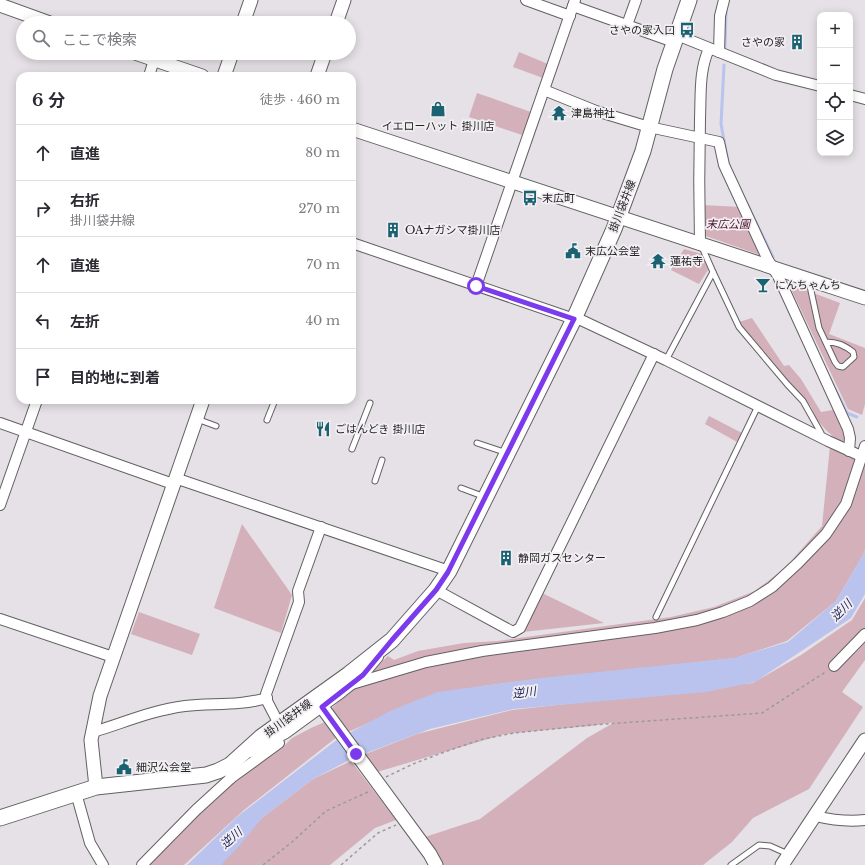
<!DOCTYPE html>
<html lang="ja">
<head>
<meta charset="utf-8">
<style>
	:root { --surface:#fff; --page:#f2f2f3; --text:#2b2b33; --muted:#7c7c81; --line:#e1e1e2 }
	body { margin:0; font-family:"Libre Baskerville","Noto Sans JP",serif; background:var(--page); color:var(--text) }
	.controls { position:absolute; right:12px; top:12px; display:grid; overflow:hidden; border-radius:8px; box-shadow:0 2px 10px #0003 }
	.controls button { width:36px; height:36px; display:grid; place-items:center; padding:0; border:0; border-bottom:1px solid var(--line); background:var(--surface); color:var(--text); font:20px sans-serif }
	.stop { position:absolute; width:12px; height:12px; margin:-9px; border:3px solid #7c3aed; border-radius:50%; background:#fff }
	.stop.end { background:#7c3aed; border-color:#fff; box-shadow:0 1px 4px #0008 }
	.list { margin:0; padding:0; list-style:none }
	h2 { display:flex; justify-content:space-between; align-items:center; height:52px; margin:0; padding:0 16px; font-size:17px }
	h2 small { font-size:13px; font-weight:400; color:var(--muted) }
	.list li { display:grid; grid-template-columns:26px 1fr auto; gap:12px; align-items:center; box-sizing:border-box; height:56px; padding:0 16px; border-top:1px solid var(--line) }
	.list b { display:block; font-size:15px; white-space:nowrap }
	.list p { margin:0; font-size:13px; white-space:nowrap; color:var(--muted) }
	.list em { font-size:13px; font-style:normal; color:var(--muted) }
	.icon { flex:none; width:22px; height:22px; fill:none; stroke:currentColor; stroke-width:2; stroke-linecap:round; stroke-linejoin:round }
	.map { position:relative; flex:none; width:865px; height:865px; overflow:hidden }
	.search { position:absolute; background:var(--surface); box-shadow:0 2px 10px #0003; left:16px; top:16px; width:340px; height:44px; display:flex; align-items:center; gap:10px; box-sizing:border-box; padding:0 14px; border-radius:22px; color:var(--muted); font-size:15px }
	.panel { position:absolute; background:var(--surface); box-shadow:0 2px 10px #0003; left:16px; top:72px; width:340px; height:332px; border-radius:12px }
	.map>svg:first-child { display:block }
	.green { fill:#d4b0ba }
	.water { fill:#bac2ee }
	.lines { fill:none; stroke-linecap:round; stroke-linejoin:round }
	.stream { stroke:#bac2ee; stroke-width:3 }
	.service-casing { stroke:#636063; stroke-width:7 }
	.minor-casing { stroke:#636063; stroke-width:12 }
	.tertiary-casing { stroke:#636063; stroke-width:15 }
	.secondary-casing { stroke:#636063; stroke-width:17 }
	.path { stroke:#9b999c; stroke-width:1.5; stroke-dasharray:3 3; stroke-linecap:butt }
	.service { stroke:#fff; stroke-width:5 }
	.minor { stroke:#fff; stroke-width:10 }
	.tertiary { stroke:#fff; stroke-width:13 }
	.secondary { stroke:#fff; stroke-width:15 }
	.route { stroke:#7c3aed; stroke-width:5 }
	.labels { text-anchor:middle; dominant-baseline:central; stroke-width:3.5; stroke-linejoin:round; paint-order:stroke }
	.poi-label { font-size:11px; fill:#242325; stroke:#f2eff3; text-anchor:start }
	.street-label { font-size:11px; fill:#242325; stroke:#f2eff3 }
	.park-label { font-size:11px; font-style:italic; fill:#50132c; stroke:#f2eff3 }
	.water-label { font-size:12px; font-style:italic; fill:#24265b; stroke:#f2eff3 }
</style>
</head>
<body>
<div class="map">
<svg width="865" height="865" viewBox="0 0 865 865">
	<rect width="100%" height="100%" fill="#e5e1e6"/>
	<!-- green -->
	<g class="green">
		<polygon points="519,52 548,64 543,78 513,67"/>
		<polygon points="477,93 531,112 522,135 469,117"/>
		<polygon points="703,205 740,207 763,256 703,235"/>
		<polygon points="684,249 702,254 708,270 699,284 671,270"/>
		<polygon points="790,287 808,291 840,303 829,334 865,348 865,404 862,415 848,409"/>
		<polygon points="752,318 784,366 789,365 801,379 821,412 833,410 846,439 840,443 826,430 817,420 811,407 796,389 787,384 739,322"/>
		<polygon points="709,416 742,433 737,442 705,424"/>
		<polygon points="830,446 859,458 843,504 827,533 804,552 827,534 849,502 865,454 865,550 863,555 836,601 787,641 735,658 690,663 663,669 546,678 483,686 431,695 337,737 244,810 184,865 149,865 206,807 244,774 285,745 292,738 311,728 325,722 333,707 388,656 394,660 418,651 464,643 498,641 671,617 714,607 755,591 785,568 822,526"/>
		<polygon points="242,524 292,595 281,633 214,608"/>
		<polygon points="542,593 604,623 523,632"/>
		<polygon points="865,598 865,660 842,692 863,707 809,789 753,818 732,842 703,865 438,865 425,837 480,819 587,738 615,722 585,727 589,726 505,734 377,772 363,755 417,734 512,710 753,683 801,655 852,620"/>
		<polygon points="139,612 200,634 192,655 131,634"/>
		<polygon points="351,761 396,820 375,828 330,865 221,865 242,836 263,817 313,779"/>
	</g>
	<!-- water -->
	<polygon class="water" points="865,549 865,594 851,618 755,682 706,692 513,709 430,729 353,758 313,779 263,817 240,845 221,865 187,865 238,816 338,739 390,711 437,692 550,677 734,658 788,642 836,601 863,555"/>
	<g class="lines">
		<!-- stream -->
		<g class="stream">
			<polyline points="725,47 726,12"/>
			<polyline points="724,65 721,124 728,162"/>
			<polyline points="746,202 773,257"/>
			<polyline points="830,379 847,413 857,417"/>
		</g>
		<!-- service casing -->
		<g class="service-casing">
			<g id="service">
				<polyline points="713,272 739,327 787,384 803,401 821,433 821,437"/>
				<path d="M812,281L810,286L819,328L835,362L838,366L843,367L854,357L853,352C844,345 837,342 826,342"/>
				<polyline points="666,360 713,272 702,247"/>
				<polyline points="197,419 216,426"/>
				<polyline points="267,420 275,400"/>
				<polyline points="477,443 507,453"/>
				<polyline points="352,449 370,403"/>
				<polyline points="375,481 382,460"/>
				<polyline points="461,488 485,497"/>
				<polyline points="656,617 758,406"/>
				<polyline points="731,865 759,845 770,846 788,854"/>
			</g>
		</g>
		<!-- minor casing -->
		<g class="minor-casing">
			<g id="minor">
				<polyline points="526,0 570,16"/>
				<polyline points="573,6 674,42"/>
				<polyline points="627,25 636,0"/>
				<polyline points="677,35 776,75 820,86"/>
				<polyline points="719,52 720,16 724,0"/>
				<polyline points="149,76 154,60"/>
				<polyline points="544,90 596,111 649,127 719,142 724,165 768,260 778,276 848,429 850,438 849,451"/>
				<polyline points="850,95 865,99"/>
				<polyline points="352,243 574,319 581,320 666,360 828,441 861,456"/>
				<path d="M700,244C699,202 699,160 700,118C701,95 699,70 709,49"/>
				<polyline points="476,286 575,0"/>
				<polyline points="0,423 173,484"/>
				<polyline points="175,478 449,571"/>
				<polyline points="0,505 37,400"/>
				<polyline points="436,590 513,632 520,628 654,354"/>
				<polyline points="0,619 113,657"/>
				<polyline points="834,666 865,634"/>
				<polyline points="352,684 426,662 482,651 655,628 697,620 723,612 750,601 772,587 798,563 826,534 846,504 865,446"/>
				<polyline points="279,724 267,701 266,694 299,602 298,591 321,527"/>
				<path d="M93,732C123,723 153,710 185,706C212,703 240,706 267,698"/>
				<polyline points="250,752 286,733 338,695 363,675 378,657"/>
				<polyline points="231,778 279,743"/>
				<polyline points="76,793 90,843 103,865"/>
				<path d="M815,816C832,820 848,822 865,820"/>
				<polyline points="142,865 196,810 231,778 230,765"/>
			</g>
		</g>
		<!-- tertiary casing -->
		<g class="tertiary-casing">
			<g id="tertiary">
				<polyline points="0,5 50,23"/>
				<polyline points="243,23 251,0"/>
				<polyline points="336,23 344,0"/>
				<polyline points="135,53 202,76"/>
				<polyline points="224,76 232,53"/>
				<polyline points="317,76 325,53"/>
				<polyline points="352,129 865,298"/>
				<polyline points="322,707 430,854 436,865"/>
				<polyline points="96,787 91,740 100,696 203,400"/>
				<polyline points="782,865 865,740"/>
			</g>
		</g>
		<!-- secondary casing -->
		<g class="secondary-casing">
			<polyline id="secondary" points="0,818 96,787 206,775 218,771 230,765 261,737 349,674 392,640 436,590 449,571 574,319 614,229 643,151 665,69 689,0"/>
		</g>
		<!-- path -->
		<g class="path">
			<polyline points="61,20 70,23"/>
			<polyline points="115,53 125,56"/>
			<polyline points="386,777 413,764 447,751 483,739 514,733 591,725 762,713 827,671"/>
			<polyline points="263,865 292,842 326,811 370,791"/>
			<polyline points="341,865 378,833 396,825"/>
		</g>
		<!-- service -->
		<use href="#service" class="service"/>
		<!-- minor -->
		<use href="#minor" class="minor"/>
		<!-- tertiary -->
		<use href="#tertiary" class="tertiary"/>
		<!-- secondary -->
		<use href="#secondary" class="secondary"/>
	</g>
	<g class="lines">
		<!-- route -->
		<polyline class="route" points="356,754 322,707 363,675 392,640 436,590 448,572 574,319 476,286"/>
	</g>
	<!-- icons -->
	<defs>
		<g id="bus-bare" transform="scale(1.2)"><path d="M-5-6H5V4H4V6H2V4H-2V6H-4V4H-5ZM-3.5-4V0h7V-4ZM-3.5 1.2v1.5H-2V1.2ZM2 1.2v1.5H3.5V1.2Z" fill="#1a6271" stroke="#f2eff3" stroke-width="2.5" paint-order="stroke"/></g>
		<g id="building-bare" transform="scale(1.2)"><path d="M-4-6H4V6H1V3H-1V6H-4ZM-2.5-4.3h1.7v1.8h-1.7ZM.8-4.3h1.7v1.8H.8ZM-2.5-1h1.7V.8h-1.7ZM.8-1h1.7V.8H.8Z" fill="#1a6271" stroke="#f2eff3" stroke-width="2.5" paint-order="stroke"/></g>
		<g id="shop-bare" transform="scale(1.2)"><path d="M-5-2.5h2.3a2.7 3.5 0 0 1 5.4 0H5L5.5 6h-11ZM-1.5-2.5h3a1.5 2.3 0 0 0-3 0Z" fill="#1a6271" stroke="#f2eff3" stroke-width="2.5" paint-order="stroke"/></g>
		<g id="temple-bare" transform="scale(1.2)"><path d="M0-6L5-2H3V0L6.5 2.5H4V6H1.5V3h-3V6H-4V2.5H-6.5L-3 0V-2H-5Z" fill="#1a6271" stroke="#f2eff3" stroke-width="2.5" paint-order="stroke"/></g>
		<g id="civic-bare" transform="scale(1.2)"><path d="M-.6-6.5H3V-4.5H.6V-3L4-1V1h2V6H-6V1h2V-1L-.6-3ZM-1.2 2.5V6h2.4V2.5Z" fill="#1a6271" stroke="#f2eff3" stroke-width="2.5" paint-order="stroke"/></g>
		<g id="bar-bare" transform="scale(1.2)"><path d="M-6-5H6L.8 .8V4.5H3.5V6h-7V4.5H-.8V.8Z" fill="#1a6271" stroke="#f2eff3" stroke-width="2.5" paint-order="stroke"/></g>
		<g id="restaurant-bare" transform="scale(1.2)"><path d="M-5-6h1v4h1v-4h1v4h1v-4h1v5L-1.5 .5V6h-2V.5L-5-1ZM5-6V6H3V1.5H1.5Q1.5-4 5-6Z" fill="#1a6271" stroke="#f2eff3" stroke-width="2.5" paint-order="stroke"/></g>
	</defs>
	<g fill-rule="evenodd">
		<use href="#bus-bare" x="687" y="30"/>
		<use href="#building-bare" x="797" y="42"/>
		<use href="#shop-bare" x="438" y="109"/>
		<use href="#temple-bare" x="559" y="113"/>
		<use href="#bus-bare" x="530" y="198"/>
		<use href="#building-bare" x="393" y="230"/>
		<use href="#civic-bare" x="573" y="251"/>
		<use href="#temple-bare" x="658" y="261"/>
		<use href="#bar-bare" x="763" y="285"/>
		<use href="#restaurant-bare" x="323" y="429"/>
		<use href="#building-bare" x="506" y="558"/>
		<use href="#civic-bare" x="124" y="767"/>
	</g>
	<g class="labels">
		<!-- poi labels -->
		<g class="poi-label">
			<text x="675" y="30" text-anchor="end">さやの家入口</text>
			<text x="785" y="42" text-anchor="end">さやの家</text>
			<text x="571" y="113">津島神社</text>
			<text x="438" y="126" text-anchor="middle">イエローハット 掛川店</text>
			<text x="542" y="198">末広町</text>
			<text x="405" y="230">OAナガシマ掛川店</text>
			<text x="585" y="251">末広公会堂</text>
			<text x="670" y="261">蓮祐寺</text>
			<text x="775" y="285">にんちゃんち</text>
			<text x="335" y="429">ごはんどき 掛川店</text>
			<text x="518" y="558">静岡ガスセンター</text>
			<text x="136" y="767">細沢公会堂</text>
		</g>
		<!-- street labels -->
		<g class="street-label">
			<text transform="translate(622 206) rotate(-69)">掛川袋井線</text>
			<text transform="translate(288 718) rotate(-36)">掛川袋井線</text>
		</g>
		<!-- park labels -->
		<g class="park-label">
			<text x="728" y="224">末広公園</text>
		</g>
		<!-- water labels -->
		<g class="water-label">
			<text transform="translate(841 610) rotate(-45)">逆川</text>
			<text transform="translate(524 692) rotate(-7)">逆川</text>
			<text transform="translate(231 838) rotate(-42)">逆川</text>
		</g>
	</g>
</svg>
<div class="controls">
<button>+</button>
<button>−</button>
<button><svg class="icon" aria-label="locate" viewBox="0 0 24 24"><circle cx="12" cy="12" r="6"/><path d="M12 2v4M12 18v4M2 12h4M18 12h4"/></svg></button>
<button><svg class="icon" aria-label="layers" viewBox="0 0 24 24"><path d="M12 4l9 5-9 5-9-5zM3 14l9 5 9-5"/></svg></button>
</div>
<div class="stop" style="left:476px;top:286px"></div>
<div class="stop end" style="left:356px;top:754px"></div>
<div class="search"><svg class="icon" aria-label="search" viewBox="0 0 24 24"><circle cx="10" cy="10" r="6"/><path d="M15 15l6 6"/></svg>ここで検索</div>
<section class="panel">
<h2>6 分<small>徒歩 · 460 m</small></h2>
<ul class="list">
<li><svg class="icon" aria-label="ahead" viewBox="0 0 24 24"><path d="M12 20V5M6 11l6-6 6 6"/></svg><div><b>直進</b></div><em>80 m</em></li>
<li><svg class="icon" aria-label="right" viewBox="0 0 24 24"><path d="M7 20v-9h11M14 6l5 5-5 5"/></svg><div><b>右折</b><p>掛川袋井線</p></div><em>270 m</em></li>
<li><svg class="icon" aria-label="ahead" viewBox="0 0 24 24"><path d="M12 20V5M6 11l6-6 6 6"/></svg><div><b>直進</b></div><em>70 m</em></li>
<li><svg class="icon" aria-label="left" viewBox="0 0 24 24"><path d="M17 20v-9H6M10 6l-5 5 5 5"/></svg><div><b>左折</b></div><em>40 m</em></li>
<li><svg class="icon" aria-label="arrive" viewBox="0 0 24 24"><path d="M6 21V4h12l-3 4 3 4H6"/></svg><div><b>目的地に到着</b></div></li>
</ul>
</section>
</div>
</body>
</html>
